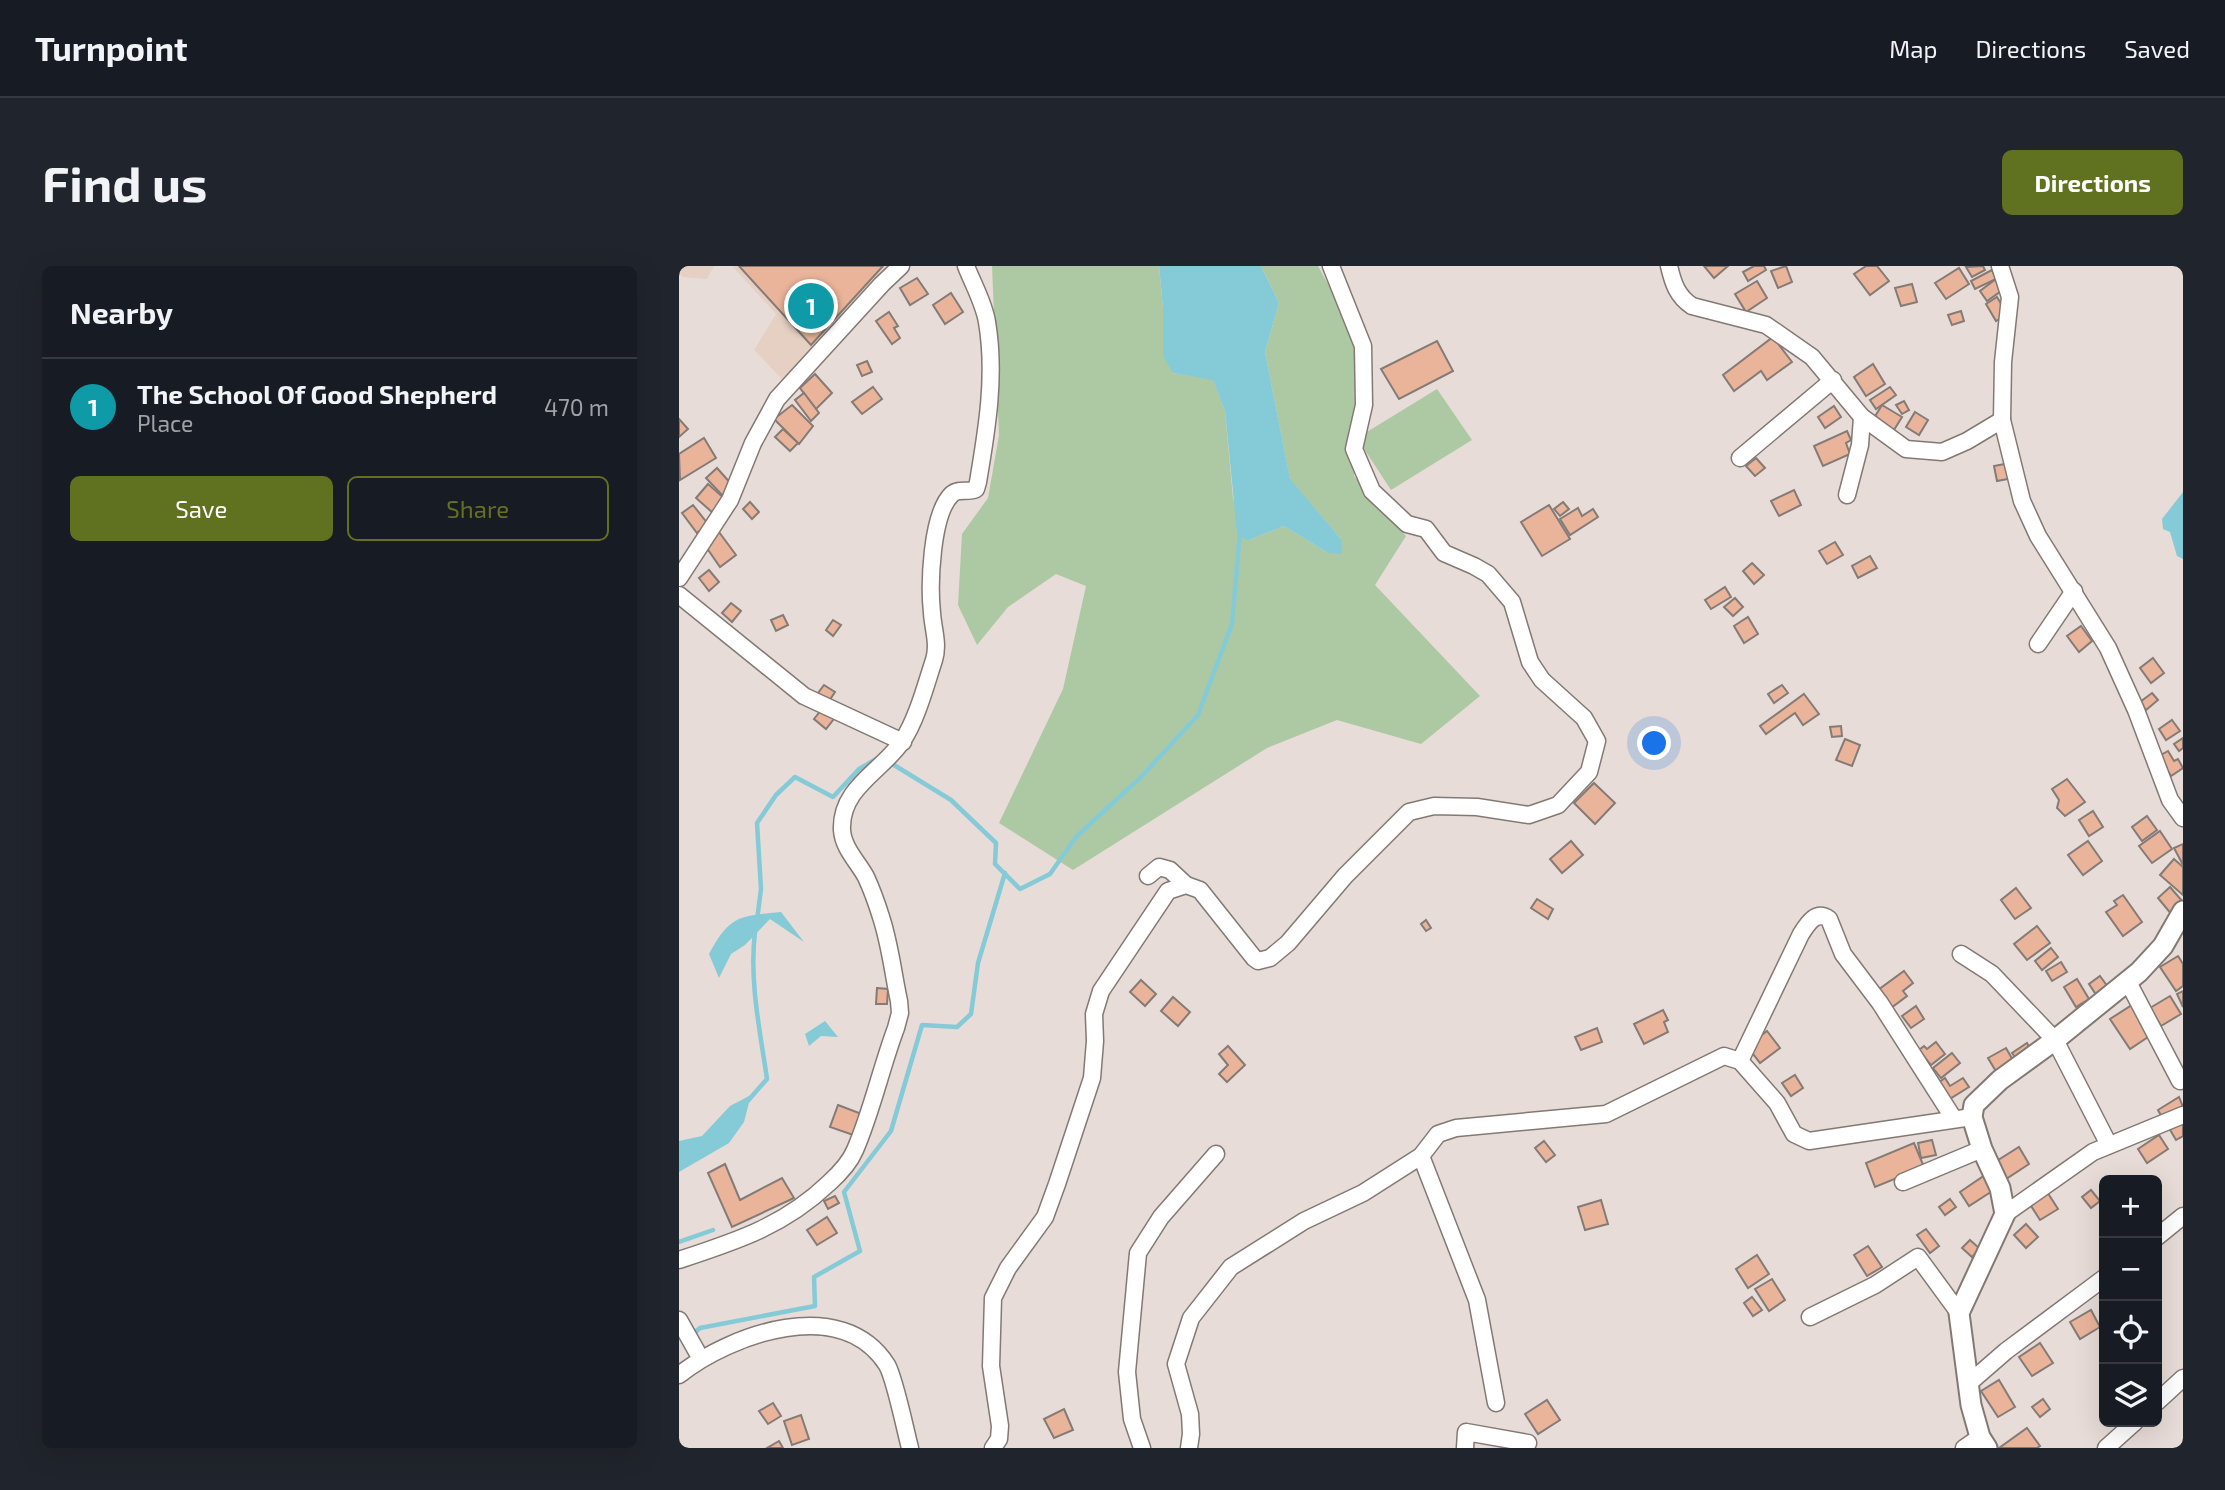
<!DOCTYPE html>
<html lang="en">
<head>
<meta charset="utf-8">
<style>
	:root { --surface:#171b24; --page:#20242c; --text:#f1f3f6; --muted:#9ea1a6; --line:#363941; --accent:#60721f }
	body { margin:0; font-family:"Exo 2",sans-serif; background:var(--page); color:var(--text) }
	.controls { position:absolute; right:21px; bottom:21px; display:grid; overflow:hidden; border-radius:10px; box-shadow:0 7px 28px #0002 }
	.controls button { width:63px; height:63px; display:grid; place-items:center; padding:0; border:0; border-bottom:2px solid var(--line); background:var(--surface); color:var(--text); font:35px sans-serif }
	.you { position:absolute; left:976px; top:478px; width:24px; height:24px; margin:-18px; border:5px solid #fff; border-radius:50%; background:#1a73e8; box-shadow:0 0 0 10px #1a73e833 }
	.badge { display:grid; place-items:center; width:46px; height:46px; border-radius:50%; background:var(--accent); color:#fff; font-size:23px; font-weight:700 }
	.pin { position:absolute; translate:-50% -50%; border:4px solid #fff; box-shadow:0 2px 7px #0006 }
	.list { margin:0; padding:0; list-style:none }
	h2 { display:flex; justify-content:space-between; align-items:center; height:91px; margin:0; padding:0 28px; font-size:30px }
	h2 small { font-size:23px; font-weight:400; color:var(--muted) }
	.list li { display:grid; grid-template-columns:46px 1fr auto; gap:21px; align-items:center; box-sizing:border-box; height:98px; padding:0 28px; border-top:2px solid var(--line) }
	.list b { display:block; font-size:26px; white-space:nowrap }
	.list p { margin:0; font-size:23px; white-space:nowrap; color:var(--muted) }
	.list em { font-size:23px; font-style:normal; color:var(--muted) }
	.actions { display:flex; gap:14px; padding:21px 28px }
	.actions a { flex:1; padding:16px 0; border:2px solid var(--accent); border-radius:10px; text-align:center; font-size:24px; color:var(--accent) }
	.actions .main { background:var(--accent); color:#fff }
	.icon { flex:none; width:38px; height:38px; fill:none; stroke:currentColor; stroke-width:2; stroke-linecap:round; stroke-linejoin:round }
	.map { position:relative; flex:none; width:1504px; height:1182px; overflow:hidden; border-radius:10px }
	header { display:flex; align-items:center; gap:42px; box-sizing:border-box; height:98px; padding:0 35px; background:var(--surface); border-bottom:2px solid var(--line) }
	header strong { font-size:33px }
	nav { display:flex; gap:38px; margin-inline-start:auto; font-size:24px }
	.intro { display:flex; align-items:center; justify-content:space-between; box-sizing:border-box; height:168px; padding:0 42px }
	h1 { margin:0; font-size:49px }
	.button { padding:18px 32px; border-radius:10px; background:var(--accent); color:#fff; font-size:24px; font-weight:700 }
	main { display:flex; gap:42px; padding:0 42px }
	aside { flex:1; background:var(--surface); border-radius:10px; box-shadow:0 7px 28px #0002 }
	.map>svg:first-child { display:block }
	.education { fill:#e6d0c3 }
	.green { fill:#adc9a4 }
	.water { fill:#85cad7 }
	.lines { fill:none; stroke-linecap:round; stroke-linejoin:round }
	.stream { stroke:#85cad7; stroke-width:4.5 }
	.building { fill:#eab49b; stroke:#857b76; stroke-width:2 }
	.minor-casing { stroke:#837974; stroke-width:19 }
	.tertiary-casing { stroke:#837974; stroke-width:23 }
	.minor { stroke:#fff; stroke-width:16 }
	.tertiary { stroke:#fff; stroke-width:19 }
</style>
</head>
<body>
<header>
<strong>Turnpoint</strong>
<nav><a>Map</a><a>Directions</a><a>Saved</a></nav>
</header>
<div class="intro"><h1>Find us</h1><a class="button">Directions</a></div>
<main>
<aside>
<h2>Nearby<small></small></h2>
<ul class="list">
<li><span class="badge" style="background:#0f9aa8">1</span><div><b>The School Of Good Shepherd</b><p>Place</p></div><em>470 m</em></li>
</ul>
<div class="actions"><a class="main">Save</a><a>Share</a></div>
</aside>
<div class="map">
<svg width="1504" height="1182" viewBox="0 0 1504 1182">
	<rect width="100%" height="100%" fill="#e7dcd7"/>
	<!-- education -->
	<g class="education">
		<polygon points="0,0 35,0 28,13 4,11 0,6"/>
		<polygon points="53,0 214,0 104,114 75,84 97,48"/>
	</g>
	<!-- green -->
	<g class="green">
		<polygon points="313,0 480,0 484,42 494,107 534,113 546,145 554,232 568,275 605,260 649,287 662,273 611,214 586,86 600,37 582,0 639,0 663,44 676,83 675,210 727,270 696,319 801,430 742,478 658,454 588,482 394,604 320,557 384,423 407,320 377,308 329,341 298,379 279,339 283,268 309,232 320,169"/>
		<polygon points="758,123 793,174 712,224 678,172"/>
	</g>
	<!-- water -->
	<g class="water">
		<polygon points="480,0 582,0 600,37 586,86 611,213 662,273 663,288 649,287 605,260 568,275 558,267 546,145 534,114 494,107 484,90 484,42"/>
		<polygon points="1504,226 1504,293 1498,290 1491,266 1484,263 1483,253"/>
		<path d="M102,646L125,676L91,653L66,679L52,688L40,712L30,688C51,649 60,650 102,646Z"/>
		<polygon points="146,755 159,771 142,770 130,780 126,768"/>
		<polygon points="72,829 65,856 50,877 0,906 0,875 23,870 51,840"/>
	</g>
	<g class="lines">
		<!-- stream -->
		<g class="stream">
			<polyline points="215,499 272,534 317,577 316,598 341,623 371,608 397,571 462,511 519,449 553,358 561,266"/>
			<polyline points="78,654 82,623 78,557 97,529 116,511 154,531 180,503 199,492"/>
			<path d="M67,837L88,813C81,765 70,714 76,666"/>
			<polyline points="0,976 34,964"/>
			<polyline points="14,1068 21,1062 136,1040 135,1011 181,985 165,926 212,865 243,759 278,761 292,748 299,697 326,607"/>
		</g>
	</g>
	<!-- building -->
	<g class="building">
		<polygon points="60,0 204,0 132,79"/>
		<polygon points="1025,0 1049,0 1035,12"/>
		<polygon points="1075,0 1085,0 1087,4 1069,15 1064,6"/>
		<polygon points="1107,0 1113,16 1099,22 1092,5"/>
		<polygon points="1187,0 1198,0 1210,15 1191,29 1175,8"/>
		<polygon points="1304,0 1306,4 1293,11 1287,1"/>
		<polygon points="1280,2 1290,18 1267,33 1256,17"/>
		<polygon points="1313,4 1317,13 1296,23 1292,15"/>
		<polygon points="238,12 249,28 231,39 221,22"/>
		<polygon points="1317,13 1325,23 1308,35 1301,25"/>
		<polygon points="1078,15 1088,32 1067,46 1056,28"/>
		<polygon points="1233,18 1238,36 1222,40 1216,22"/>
		<polygon points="272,27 284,46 266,58 254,39"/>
		<polygon points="1318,31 1328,48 1317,55 1307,38"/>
		<polygon points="1282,45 1285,55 1273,59 1269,49"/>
		<polygon points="210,46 219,60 215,62 221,72 213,78 197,55"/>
		<polygon points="1094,71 1113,96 1088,114 1082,105 1055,125 1044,109"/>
		<polygon points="758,75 774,105 720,133 702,103"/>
		<polygon points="188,95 193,106 183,110 178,99"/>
		<polygon points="1194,98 1206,118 1187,130 1175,111"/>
		<polygon points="136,108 153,127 137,143 121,122"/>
		<polygon points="194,121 203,133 183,148 173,136"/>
		<polygon points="1211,121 1217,129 1197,143 1191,134"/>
		<polygon points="125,127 140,147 132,155 116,134"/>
		<polygon points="1225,135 1230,144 1223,148 1217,139"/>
		<polygon points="113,139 134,160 120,178 95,153"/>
		<polygon points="1203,139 1223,151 1215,164 1195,152"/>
		<polygon points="1155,140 1162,151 1146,162 1139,151"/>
		<polygon points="1236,146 1249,154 1240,169 1227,161"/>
		<polygon points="0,153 9,163 0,171"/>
		<polygon points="104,163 119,177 111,185 96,171"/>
		<polygon points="1168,165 1172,174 1167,177 1171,188 1144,200 1135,180"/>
		<polygon points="25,172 37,192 1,214 0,188"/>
		<polygon points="1077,192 1086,202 1076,210 1067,200"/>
		<polygon points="1331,197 1334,212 1318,215 1315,200"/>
		<polygon points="38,202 54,220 43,229 27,212"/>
		<polygon points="29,218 46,233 34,247 17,232"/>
		<polygon points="1115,224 1122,239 1100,250 1092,235"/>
		<polygon points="71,236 80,246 73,253 64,243"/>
		<polygon points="884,236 890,243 881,250 875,243"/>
		<polygon points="14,239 29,258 18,267 3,247"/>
		<polygon points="870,239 891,273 863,290 842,256"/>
		<polygon points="899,242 903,250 914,243 919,251 891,269 881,253"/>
		<polygon points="40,266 57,289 41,301 25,278"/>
		<polygon points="1156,276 1164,289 1148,298 1140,285"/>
		<polygon points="1191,290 1198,302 1179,312 1173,300"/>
		<polygon points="1073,297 1085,309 1075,318 1064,305"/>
		<polygon points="30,304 40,316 30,325 20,312"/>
		<polygon points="1046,321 1052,331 1032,343 1026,334"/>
		<polygon points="1056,332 1064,341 1054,350 1045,341"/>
		<polygon points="52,337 62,345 53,356 43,347"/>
		<polygon points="104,349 109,359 97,365 92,354"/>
		<polygon points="1069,351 1079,368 1065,377 1055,360"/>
		<polygon points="154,354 162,359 154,370 147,364"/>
		<polygon points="1402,360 1413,375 1400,386 1388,370"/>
		<polygon points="1474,392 1485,407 1472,417 1461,402"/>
		<polygon points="145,419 156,426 150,435 139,427"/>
		<polygon points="1103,419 1109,427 1095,437 1089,428"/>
		<polygon points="1473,427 1479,434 1467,444 1461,436"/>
		<polygon points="1125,428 1140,448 1124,459 1116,447 1087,468 1081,460"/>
		<polygon points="146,439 158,449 147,463 135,453"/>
		<polygon points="1493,454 1501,465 1487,474 1480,463"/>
		<polygon points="1162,460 1163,470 1153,471 1151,461"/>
		<polygon points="1504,472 1504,482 1500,485 1495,478"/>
		<polygon points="1166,473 1181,479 1173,500 1157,494"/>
		<polygon points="1489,485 1495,495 1499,493 1504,502 1492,510 1480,490"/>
		<polygon points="1388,513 1406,536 1386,550 1378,542 1380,534 1373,523"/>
		<polygon points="915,517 936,537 916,558 895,537"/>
		<polygon points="1414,545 1424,561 1410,570 1400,554"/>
		<polygon points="1468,550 1478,564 1463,575 1453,561"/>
		<polygon points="1481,565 1493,583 1473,597 1460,580"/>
		<polygon points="892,575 904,589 883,607 871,593"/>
		<polygon points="1409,575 1423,595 1404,609 1389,589"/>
		<polygon points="1504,578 1504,599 1495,582"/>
		<polygon points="1495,593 1504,601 1504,629 1481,609"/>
		<polygon points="1491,621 1504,636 1493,649 1479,632"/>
		<polygon points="1337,622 1352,642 1336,653 1322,634"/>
		<polygon points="1444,629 1463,656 1444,670 1427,646 1438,639 1435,635"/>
		<polygon points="858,633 874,643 869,653 852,642"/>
		<polygon points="747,654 752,662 747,665 742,658"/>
		<polygon points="1358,660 1371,677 1348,694 1335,678"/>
		<polygon points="1372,682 1379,691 1363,704 1356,695"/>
		<polygon points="1499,690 1504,698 1504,720 1497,725 1481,701"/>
		<polygon points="1382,696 1388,706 1373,715 1367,705"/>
		<polygon points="1225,705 1234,717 1224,725 1228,730 1212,742 1199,724"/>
		<polygon points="1421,710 1434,728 1422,736 1410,718"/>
		<polygon points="1398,713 1410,733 1397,741 1385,721"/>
		<polygon points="462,714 477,728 466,740 451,726"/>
		<polygon points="198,722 209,723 208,738 197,738"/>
		<polygon points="1504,725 1504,741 1498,728"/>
		<polygon points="1491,730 1502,748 1482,760 1471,742"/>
		<polygon points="494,731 511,746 499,760 482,745"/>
		<polygon points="1453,739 1472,769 1451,783 1431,753"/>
		<polygon points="1237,740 1245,753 1232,762 1223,750"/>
		<polygon points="984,744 989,754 985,756 989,766 965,778 955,758"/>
		<polygon points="918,762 923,776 902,784 896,771"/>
		<polygon points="1088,765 1101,782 1081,797 1068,780"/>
		<polygon points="1257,776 1266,788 1252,799 1240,784 1245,780 1248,783"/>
		<polygon points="1348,777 1350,781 1342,799 1333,787"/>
		<polygon points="549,780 566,799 548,816 540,808 549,799 540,788"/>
		<polygon points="1327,782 1335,796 1318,807 1309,792"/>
		<polygon points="1273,787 1281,797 1262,812 1254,802"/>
		<polygon points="1116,809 1124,822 1112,830 1103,817"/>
		<polygon points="1266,812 1271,820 1284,812 1290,821 1269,834 1259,817"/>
		<polygon points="1500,831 1504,841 1484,853 1479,844"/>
		<polygon points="159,839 188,850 180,871 151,861"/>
		<polygon points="1504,857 1504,870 1497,874 1490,862"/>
		<polygon points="1480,869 1489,883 1468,897 1459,883"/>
		<polygon points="1253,874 1257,889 1242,892 1239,877"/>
		<polygon points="865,875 876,889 867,896 856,882"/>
		<polygon points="1235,877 1245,901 1196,921 1187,897"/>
		<polygon points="1340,881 1350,898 1327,913 1316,896"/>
		<polygon points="46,898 61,934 103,912 115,932 53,961 29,907"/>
		<polygon points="1309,907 1318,922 1290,940 1281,926"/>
		<polygon points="1365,921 1379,943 1361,954 1347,932"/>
		<polygon points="1412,924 1421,935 1412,942 1403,931"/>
		<polygon points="156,930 160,937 149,943 145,935"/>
		<polygon points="1271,933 1277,941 1266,949 1260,941"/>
		<polygon points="922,934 929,958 906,964 899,941"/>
		<polygon points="148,951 158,967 138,979 128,964"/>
		<polygon points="1347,958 1359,971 1347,982 1335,969"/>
		<polygon points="1247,963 1260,980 1251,987 1238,969"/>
		<polygon points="1291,974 1301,983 1293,991 1283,982"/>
		<polygon points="1189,980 1203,1001 1188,1010 1175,989"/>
		<polygon points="1078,989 1090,1008 1069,1022 1057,1003"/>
		<polygon points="1093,1013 1106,1034 1090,1045 1076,1023"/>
		<polygon points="1073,1031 1083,1044 1074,1050 1065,1037"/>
		<polygon points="1412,1044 1421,1061 1401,1073 1391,1056"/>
		<polygon points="1361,1077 1374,1097 1353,1110 1340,1091"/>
		<polygon points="1320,1114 1336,1141 1319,1151 1302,1125"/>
		<polygon points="1364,1133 1371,1143 1361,1151 1353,1141"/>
		<polygon points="868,1134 881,1154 859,1168 846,1148"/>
		<polygon points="94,1137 102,1150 89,1158 80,1145"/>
		<polygon points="385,1143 394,1164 375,1172 365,1153"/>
		<polygon points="122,1149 130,1173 113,1179 105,1155"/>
		<polygon points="1348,1162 1361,1180 1358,1182 1320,1182"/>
		<polygon points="100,1175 104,1182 88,1182"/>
	</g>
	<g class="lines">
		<!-- minor casing -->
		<g class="minor-casing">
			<g id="minor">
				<path d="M990,0C994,17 998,30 1013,40L1087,59L1133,91L1183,151L1227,183L1263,186L1288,175L1323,154"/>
				<polyline points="1321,0 1331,31 1324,96 1323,154 1343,235 1359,270 1429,382 1457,444 1491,534 1504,552"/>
				<polyline points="1061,192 1154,114"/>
				<polyline points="1168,229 1181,179 1183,151"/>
				<polyline points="0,312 51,234 74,177 98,133 203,18 222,0"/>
				<polyline points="0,329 125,430 224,476"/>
				<polyline points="1359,378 1395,325"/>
				<polyline points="469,610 480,601 491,604 507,619"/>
				<polyline points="1282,688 1313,708 1376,774 1430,879"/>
				<polyline points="1449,716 1501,815"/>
				<path d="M1061,795L1122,668C1129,657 1137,644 1150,653L1164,688L1201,737L1275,853"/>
				<polyline points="742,890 798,1034 817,1137"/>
				<polyline points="1224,916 1303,883"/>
				<polyline points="1326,948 1414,886 1504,849"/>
				<polyline points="1478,971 1504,950"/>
				<path d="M0,994C58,975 105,960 150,917C160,908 171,896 176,884C193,845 202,802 217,762L221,747L220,735C214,707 211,678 202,651C198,638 193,624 187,611C179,596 164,582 163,564C161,521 205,504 224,474C238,453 247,418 255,394C260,378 254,363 253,347C250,319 252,248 273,228C280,222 289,227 297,223L299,216C308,163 317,109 308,56C305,37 294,18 287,0"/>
				<polyline points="1131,1051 1196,1019 1239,991 1280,1047"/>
				<polyline points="0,1054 22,1093"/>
				<path d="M0,1109C52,1068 163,1028 208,1099C216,1113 226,1163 231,1182"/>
				<polyline points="1289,1118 1327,1085 1425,1012"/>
				<polyline points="1478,1136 1504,1112"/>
				<polyline points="314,1182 320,1173 321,1160 312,1100 314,1032 329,1002 366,951 378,918 413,812 416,775 415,748 422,725 489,625 507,619 521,624 575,692 579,695 591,692 609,677 666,610 730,546 755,540 798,541 850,549 879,539 910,506 918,475 905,452 863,414 851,396 833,336 809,308 795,300 765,287 747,263 728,258 693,225 675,183 685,139 684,80 652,0"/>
				<polyline points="463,1182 453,1153 448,1106 459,987 482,951 537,888"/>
				<polyline points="510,1182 512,1168 511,1148 497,1098 512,1052 552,1001 625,955 684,927 742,890 759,868 777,862 927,848 1045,790 1061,795 1098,837 1115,868 1130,875 1293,851"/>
				<polyline points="786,1182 787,1166 849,1177"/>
				<polyline points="1285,1182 1301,1171"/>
				<polyline points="1427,1182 1456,1156"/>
			</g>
		</g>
		<!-- tertiary casing -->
		<g class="tertiary-casing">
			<polyline id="tertiary" points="1308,1182 1301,1171 1292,1139 1280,1047 1326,948 1321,922 1303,883 1293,851 1295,839 1321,814 1376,774 1460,706 1484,680 1504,645"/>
		</g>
		<!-- minor -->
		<use href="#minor" class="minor"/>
		<!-- tertiary -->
		<use href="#tertiary" class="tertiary"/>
	</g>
</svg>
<div class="controls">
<button>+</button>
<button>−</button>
<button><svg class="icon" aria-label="locate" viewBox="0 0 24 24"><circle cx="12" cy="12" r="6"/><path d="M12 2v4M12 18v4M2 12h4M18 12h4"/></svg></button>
<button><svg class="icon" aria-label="layers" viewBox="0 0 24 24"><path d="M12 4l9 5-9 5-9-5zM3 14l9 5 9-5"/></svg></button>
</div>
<div class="you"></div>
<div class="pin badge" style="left:132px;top:40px;background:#0f9aa8">1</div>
</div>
</main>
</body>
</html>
